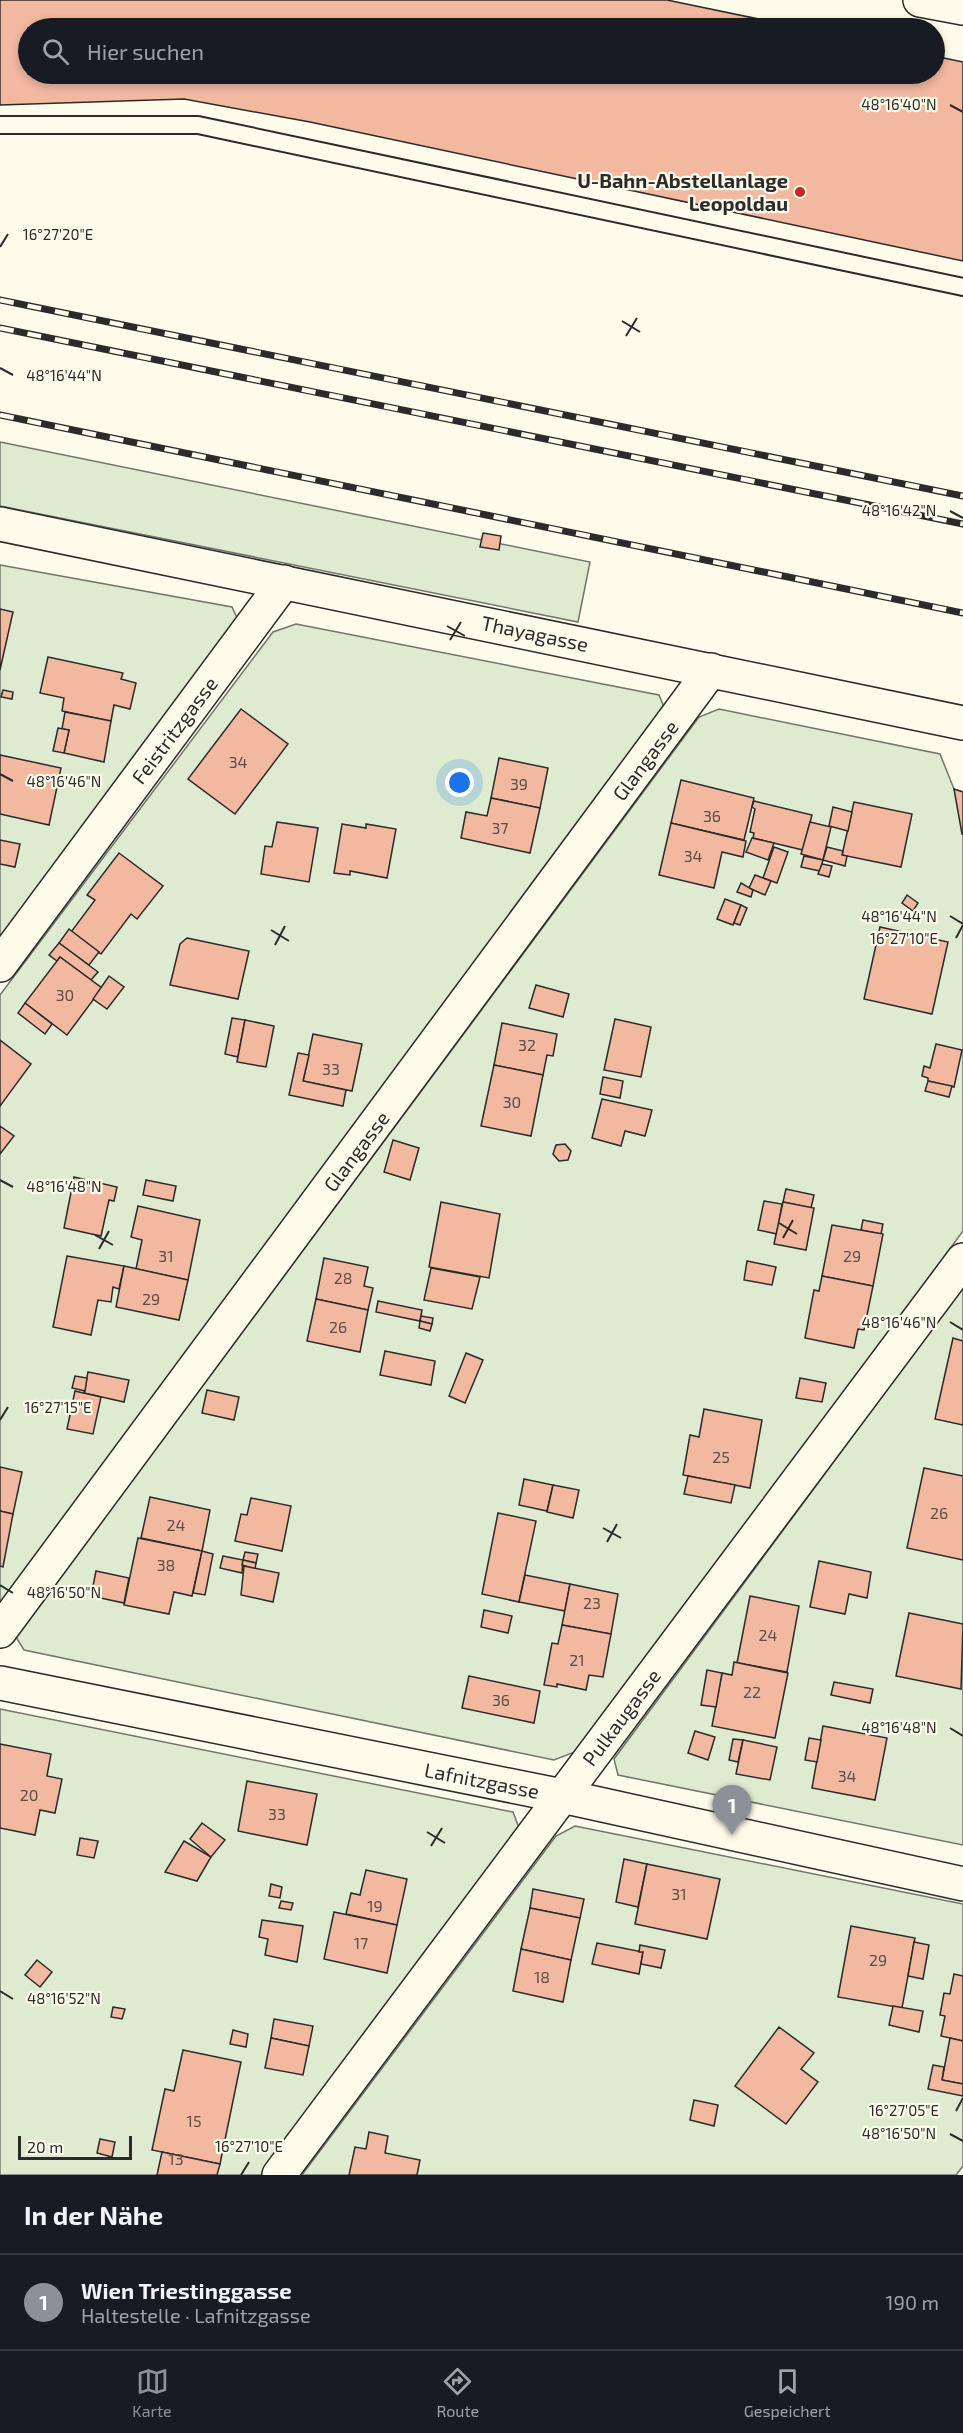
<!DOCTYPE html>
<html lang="de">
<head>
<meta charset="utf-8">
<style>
	:root { --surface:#171b24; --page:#242831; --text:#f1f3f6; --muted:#9ea1a6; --line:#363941; --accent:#8c9099 }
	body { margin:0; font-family:"Exo 2",sans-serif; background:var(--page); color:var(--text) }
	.scale { position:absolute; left:18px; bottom:15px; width:114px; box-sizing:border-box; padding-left:6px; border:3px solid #2b2b2b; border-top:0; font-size:16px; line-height:21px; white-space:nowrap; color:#2b2b2b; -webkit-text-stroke:4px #fdfbea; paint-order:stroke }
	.you { position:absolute; left:460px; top:783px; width:21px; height:21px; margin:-15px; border:4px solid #fff; border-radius:50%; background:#1a73e8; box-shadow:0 0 0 9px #1a73e833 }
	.badge { display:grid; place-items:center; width:39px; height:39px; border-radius:50%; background:var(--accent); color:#fff; font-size:20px; font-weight:700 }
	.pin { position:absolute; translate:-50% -50px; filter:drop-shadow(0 2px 3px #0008) }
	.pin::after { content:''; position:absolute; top:32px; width:21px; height:18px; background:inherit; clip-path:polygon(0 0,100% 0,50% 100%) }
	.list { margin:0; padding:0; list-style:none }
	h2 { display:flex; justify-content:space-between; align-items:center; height:78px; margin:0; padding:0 24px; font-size:26px }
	h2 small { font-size:20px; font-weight:400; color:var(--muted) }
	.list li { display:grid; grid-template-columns:39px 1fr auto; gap:18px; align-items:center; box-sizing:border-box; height:96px; padding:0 24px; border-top:2px solid var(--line) }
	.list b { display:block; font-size:22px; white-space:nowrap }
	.list p { margin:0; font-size:20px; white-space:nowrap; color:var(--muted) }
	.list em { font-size:20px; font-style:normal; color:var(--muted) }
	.icon { flex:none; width:33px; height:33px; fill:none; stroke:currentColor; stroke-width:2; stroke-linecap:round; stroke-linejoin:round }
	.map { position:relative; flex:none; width:963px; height:2175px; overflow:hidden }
	.search { position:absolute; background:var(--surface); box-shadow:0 3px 9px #0003; left:18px; right:18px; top:18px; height:66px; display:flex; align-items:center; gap:15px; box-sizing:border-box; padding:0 21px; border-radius:33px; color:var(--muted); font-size:22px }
	.sheet { height:174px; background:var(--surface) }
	nav { display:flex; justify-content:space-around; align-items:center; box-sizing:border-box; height:84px; border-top:2px solid var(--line); background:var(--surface); font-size:16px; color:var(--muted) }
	nav a { display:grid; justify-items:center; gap:3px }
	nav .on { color:var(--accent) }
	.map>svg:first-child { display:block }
	.green { fill:#deebd1; stroke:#74746e; stroke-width:1.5 }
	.building { fill:#f2b8a0; stroke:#2b2b2b; stroke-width:1.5 }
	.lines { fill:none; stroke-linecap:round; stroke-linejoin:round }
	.service-casing { stroke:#2b2b2b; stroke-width:20 }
	.minor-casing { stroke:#2b2b2b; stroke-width:36 }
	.service { stroke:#fdfbea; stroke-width:16 }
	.minor { stroke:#fdfbea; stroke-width:33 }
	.rail-casing { stroke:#2b2b2b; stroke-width:7 }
	.rail { stroke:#fdfbea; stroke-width:4.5; stroke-dasharray:14; stroke-linecap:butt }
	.ticks { fill:none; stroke:#2b2b2b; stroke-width:2 }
	.poi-dot { fill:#c62828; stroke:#fdfbea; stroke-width:2 }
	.labels { text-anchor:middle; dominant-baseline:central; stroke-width:4.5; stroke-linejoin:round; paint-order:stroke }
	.number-label { font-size:16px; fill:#5d4e48 }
	.poi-label { font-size:20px; font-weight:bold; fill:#2b2b2b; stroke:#fdfbea; text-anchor:end }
	.street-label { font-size:20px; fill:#2b2b2b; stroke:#fdfbea }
	.ticks-label { font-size:15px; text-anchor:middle; fill:#2b2b2b; stroke:#fdfbea; stroke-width:4.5; stroke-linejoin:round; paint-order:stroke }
</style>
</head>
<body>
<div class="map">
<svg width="963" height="2175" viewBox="0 0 963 2175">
	<rect width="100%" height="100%" fill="#fdfbea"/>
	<!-- green -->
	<g class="green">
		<polygon points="0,442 590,562 578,622 0,506"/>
		<polygon points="0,565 232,607 239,622 0,943"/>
		<polygon points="296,624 659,695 666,712 0,1605 0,995 273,632"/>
		<polygon points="719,709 940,754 954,789 963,792 963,1231 580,1750 554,1760 24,1650 16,1637 699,717"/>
		<polygon points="963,1287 963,1845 618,1775 614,1759"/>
		<polygon points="0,1709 513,1812 519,1828 261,2175 0,2175"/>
		<polygon points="575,1826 963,1904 963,2166 956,2175 302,2175 556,1836"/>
	</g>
	<!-- building -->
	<g class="building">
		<polygon points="0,0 667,0 802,28 28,28 28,74 934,74 934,56 963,62 963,261 310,122 184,99 0,105"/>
		<polygon points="483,533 501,536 499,550 480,547"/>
		<polygon points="0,609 13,612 0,670"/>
		<polygon points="48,657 123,673 121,679 136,683 130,709 114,705 111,721 62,711 64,698 40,693"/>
		<polygon points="3,690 13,692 12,699 1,697"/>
		<polygon points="241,709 288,744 235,814 188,779"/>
		<polygon points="65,712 111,721 104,762 64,753 69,730 62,729"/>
		<polygon points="58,728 69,730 64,753 53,751"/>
		<polygon points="0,755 61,768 49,825 0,814"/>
		<polygon points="499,758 548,768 540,808 491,798"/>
		<polygon points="681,780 754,798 744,840 671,823"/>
		<polygon points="954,789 963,792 963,834 962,834"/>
		<polygon points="491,798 540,808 530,853 461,838 466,812 487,816"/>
		<polygon points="754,801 812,815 803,850 753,838 754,833 750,832 755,809 752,807"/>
		<polygon points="854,802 912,814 901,867 842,855"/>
		<polygon points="833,807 852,812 848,831 829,826"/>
		<polygon points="277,822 318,828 309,882 261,874 265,846 272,847"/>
		<polygon points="810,822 831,827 823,860 801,854"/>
		<polygon points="671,823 746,841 743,857 722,852 714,888 659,875"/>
		<polygon points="342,824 366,828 366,824 396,829 387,878 350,871 350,875 334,873"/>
		<polygon points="752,838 774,843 768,860 746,852"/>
		<polygon points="0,840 20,844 15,867 0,864"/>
		<polygon points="774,847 788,852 777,883 763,878"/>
		<polygon points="827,847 843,851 842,855 847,856 845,866 823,860"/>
		<polygon points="119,853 163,886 137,919 131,914 101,954 71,932 95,900 87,895"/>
		<polygon points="804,856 823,860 820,871 801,867"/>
		<polygon points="822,864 832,866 829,877 818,874"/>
		<polygon points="755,875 771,881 765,895 749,888"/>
		<polygon points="741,883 753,890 751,897 737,892"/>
		<polygon points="907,895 918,903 913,911 902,903"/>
		<polygon points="725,899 741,905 733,925 717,919"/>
		<polygon points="741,905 747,908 740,925 734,923"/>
		<polygon points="880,927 948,942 932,1014 864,999"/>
		<polygon points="69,929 99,952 89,965 59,943"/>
		<polygon points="187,938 249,951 238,999 170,985 180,944"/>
		<polygon points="59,943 98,972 91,980 60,957 57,961 49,955"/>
		<polygon points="60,957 102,988 67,1035 25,1003"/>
		<polygon points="109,976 124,987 107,1009 93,999"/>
		<polygon points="536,985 569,994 563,1017 529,1008"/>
		<polygon points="25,1003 52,1024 45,1034 18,1013"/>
		<polygon points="232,1018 245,1020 238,1057 225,1054"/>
		<polygon points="615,1019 651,1027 641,1077 604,1070"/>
		<polygon points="245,1020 274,1026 266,1067 237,1062"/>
		<polygon points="502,1023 557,1034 553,1056 547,1055 543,1075 494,1065"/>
		<polygon points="313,1034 362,1044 352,1091 303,1081"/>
		<polygon points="0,1040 31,1064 0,1106"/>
		<polygon points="936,1044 962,1050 954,1087 928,1081 928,1078 922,1076 924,1066 930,1068"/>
		<polygon points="298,1053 309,1055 303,1081 346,1090 343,1106 289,1095"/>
		<polygon points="494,1065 543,1075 531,1136 481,1126"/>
		<polygon points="603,1077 623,1081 620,1098 600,1094"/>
		<polygon points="928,1081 952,1086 949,1097 925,1091"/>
		<polygon points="602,1099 652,1110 645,1136 625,1131 621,1146 592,1138"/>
		<polygon points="0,1126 14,1136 0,1154"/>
		<polygon points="393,1140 419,1148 410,1180 384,1172"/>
		<polygon points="565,1144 571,1151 568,1160 559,1161 553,1154 556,1145"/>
		<polygon points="74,1177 117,1187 114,1201 109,1200 101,1236 64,1228"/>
		<polygon points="146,1180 176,1186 173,1201 143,1195"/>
		<polygon points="786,1189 814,1195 811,1208 783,1202"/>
		<polygon points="764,1201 782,1204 777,1234 758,1230"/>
		<polygon points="441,1202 500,1214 489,1278 429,1267"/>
		<polygon points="783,1202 814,1208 806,1250 774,1244"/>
		<polygon points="138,1206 200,1220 188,1280 136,1269 142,1240 131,1237"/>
		<polygon points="863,1220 883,1224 881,1234 861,1230"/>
		<polygon points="832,1225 883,1234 873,1286 822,1276"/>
		<polygon points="67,1256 124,1266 119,1289 113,1287 111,1302 98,1300 91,1335 53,1327"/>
		<polygon points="324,1258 368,1267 364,1286 373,1288 368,1310 316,1299"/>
		<polygon points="747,1261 776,1267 772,1285 744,1280"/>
		<polygon points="124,1266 188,1280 179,1320 116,1307"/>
		<polygon points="431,1268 480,1277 472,1309 424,1300"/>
		<polygon points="822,1276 873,1286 864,1330 858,1329 854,1348 805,1338 814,1290 819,1291"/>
		<polygon points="316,1299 368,1310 360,1352 307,1341"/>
		<polygon points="378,1301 422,1310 420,1321 376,1312"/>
		<polygon points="421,1316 433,1318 432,1324 420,1321"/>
		<polygon points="420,1321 432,1324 430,1331 419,1328"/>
		<polygon points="953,1338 963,1341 963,1425 935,1419"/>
		<polygon points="385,1351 435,1361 431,1385 380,1375"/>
		<polygon points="466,1353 483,1360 465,1403 449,1396"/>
		<polygon points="88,1372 129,1380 124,1402 84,1393"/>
		<polygon points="75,1376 87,1378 85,1391 72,1388"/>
		<polygon points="800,1378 826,1383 822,1402 796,1398"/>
		<polygon points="207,1390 239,1397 234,1420 202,1413"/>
		<polygon points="75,1391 101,1397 93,1434 67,1429"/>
		<polygon points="704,1409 762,1420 750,1488 683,1475 690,1435 699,1437"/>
		<polygon points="0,1467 22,1472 13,1514 0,1511"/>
		<polygon points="924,1468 963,1476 963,1560 907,1548"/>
		<polygon points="688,1476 735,1485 731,1503 684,1494"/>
		<polygon points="524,1479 553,1485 547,1511 519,1505"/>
		<polygon points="553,1485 579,1490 573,1518 547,1512"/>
		<polygon points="150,1497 210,1510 202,1551 141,1538"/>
		<polygon points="251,1498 291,1506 282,1551 235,1541 241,1514 247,1515"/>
		<polygon points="0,1511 13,1514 3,1567 0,1566"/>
		<polygon points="498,1513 536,1521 519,1602 482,1594"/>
		<polygon points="138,1538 202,1551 192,1596 174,1592 169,1614 124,1605"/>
		<polygon points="202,1551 213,1554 205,1595 193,1593"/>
		<polygon points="245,1552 258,1554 256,1563 243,1560"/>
		<polygon points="223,1556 243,1560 242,1573 220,1568"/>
		<polygon points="243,1560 256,1563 255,1569 242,1565"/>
		<polygon points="819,1561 871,1572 867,1598 849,1594 845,1614 810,1607"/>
		<polygon points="244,1566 279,1573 273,1602 241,1595"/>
		<polygon points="96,1571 129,1578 124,1603 91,1596"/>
		<polygon points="525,1575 570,1584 565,1611 519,1602"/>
		<polygon points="570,1584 618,1594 611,1634 562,1625"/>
		<polygon points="750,1596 799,1606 787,1672 737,1663"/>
		<polygon points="484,1610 512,1616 508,1633 481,1627"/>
		<polygon points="909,1613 963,1624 961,1689 896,1676"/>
		<polygon points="562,1625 611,1634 603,1677 589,1675 586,1690 557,1684 557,1687 544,1685 552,1643 558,1644"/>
		<polygon points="734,1662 788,1673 775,1738 712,1726 722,1673 732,1675"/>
		<polygon points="707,1670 722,1673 716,1707 701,1705"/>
		<polygon points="469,1676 540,1691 534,1723 462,1708"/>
		<polygon points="834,1682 873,1689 870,1703 831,1695"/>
		<polygon points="823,1726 887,1738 875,1800 812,1788"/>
		<polygon points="695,1731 715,1737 708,1760 688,1753"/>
		<polygon points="809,1738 821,1740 817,1762 805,1760"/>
		<polygon points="733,1739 743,1740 738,1762 729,1760"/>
		<polygon points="743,1740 777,1747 770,1780 736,1774"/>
		<polygon points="0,1744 51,1754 47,1776 62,1779 55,1813 40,1810 35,1835 0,1828"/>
		<polygon points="247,1781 317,1794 307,1845 238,1831"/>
		<polygon points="202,1823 225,1840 211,1857 190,1839"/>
		<polygon points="80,1838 98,1841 94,1858 77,1855"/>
		<polygon points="184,1841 211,1857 197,1881 165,1872"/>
		<polygon points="624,1859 647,1864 638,1907 616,1902"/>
		<polygon points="647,1864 720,1879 707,1939 635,1924"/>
		<polygon points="366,1870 407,1879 397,1925 346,1914 351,1893 360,1895"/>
		<polygon points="271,1884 282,1887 280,1898 269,1896"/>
		<polygon points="533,1889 584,1899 580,1918 530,1908"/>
		<polygon points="281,1901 293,1903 291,1910 279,1908"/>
		<polygon points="530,1908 580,1918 571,1960 521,1949"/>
		<polygon points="334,1912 397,1925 387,1973 324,1959"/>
		<polygon points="262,1920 303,1926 297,1962 265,1955 268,1939 259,1937"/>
		<polygon points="851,1926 915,1938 902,2008 838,1997"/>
		<polygon points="914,1942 929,1945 923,1979 908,1976"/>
		<polygon points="597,1943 643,1952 639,1974 592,1964"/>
		<polygon points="640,1945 665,1950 661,1968 641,1964 643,1952 639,1952"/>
		<polygon points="521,1949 571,1960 563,2002 513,1991"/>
		<polygon points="37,1960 52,1972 40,1987 25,1975"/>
		<polygon points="954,1974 963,1976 963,2041 941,2036 945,2016 940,2015 944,1993 950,1994"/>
		<polygon points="893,2006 923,2011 919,2032 889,2025"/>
		<polygon points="113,2007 125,2009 122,2019 111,2017"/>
		<polygon points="274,2019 313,2026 309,2046 271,2038"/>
		<polygon points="779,2027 814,2053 801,2069 818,2082 786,2124 735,2086"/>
		<polygon points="233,2030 248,2034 246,2047 230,2044"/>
		<polygon points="271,2038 309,2046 303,2075 265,2068"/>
		<polygon points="950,2038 963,2041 963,2084 942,2080"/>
		<polygon points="183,2050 241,2062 220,2164 152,2150 165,2089 174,2091"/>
		<polygon points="933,2065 944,2067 942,2080 963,2084 963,2096 928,2089"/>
		<polygon points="694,2100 718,2105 714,2126 690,2120"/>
		<polygon points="369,2132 388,2136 385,2153 420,2160 417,2175 349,2175 355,2147 366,2149"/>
		<polygon points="100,2139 115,2142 112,2157 97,2153"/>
		<polygon points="162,2152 220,2164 217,2175 157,2175"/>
	</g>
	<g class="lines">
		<!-- service casing -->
		<g class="service-casing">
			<polyline id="service" points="0,125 198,125 963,287"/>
		</g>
		<!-- minor casing -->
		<g class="minor-casing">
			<g id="minor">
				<polyline points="920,0 963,8"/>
				<polyline points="0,524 963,723"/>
				<polyline points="0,965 284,582"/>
				<polyline points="0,1631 711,670"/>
				<polyline points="0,1683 562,1796 963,1884"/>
				<polyline points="279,2175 963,1260"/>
			</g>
		</g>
		<!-- service -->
		<use href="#service" class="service"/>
		<!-- minor -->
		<use href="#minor" class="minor"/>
		<!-- rail casing -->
		<g class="rail-casing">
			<g id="rail">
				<polyline points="0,300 963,496"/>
				<polyline points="0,328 963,524"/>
				<polyline points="0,415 963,613"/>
			</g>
		</g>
		<!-- rail -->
		<use href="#rail" class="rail"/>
	</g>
	<!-- ticks -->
	<path class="ticks" d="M950,105L963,112M0,247L8,234M622,321L640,332M626,336L637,318M0,368L13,375M950,511L963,518M447,626L465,636M450,640L461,622M0,774L13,781M950,916L963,924M271,930L289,941M956,938L963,925M275,945L285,926M0,1180L13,1187M779,1223L797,1234M95,1235L113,1245M783,1238L793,1220M99,1249L109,1231M950,1322L963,1330M0,1420L8,1407M603,1528L621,1538M607,1542L617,1524M0,1585L13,1593M950,1728L963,1736M427,1832L445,1843M431,1846L442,1828M0,1991L13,1999M956,2111L963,2098M950,2134L963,2141M241,2175L249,2162"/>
	<!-- markers -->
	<circle class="poi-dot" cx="800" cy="192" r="6"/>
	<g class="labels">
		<!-- number labels -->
		<g class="number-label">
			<text x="238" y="761">34</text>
			<text x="519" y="783">39</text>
			<text x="712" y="815">36</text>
			<text x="500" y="827">37</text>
			<text x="693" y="855">34</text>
			<text x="65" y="994">30</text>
			<text x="527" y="1044">32</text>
			<text x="331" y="1068">33</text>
			<text x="512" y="1101">30</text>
			<text x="166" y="1255">31</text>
			<text x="852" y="1255">29</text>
			<text x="343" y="1277">28</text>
			<text x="151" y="1298">29</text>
			<text x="338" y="1326">26</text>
			<text x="721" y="1456">25</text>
			<text x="939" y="1512">26</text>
			<text x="176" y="1524">24</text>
			<text x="166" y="1564">38</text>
			<text x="592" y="1602">23</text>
			<text x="768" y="1634">24</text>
			<text x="577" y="1659">21</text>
			<text x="752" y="1691">22</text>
			<text x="501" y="1699">36</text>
			<text x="847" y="1775">34</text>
			<text x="29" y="1794">20</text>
			<text x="277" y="1813">33</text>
			<text x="679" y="1893">31</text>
			<text x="375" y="1905">19</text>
			<text x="361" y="1942">17</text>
			<text x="878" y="1959">29</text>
			<text x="542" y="1976">18</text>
			<text x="194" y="2120">15</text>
			<text x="176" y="2158">13</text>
		</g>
		<!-- poi labels -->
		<g class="poi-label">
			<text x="788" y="180">U-Bahn-Abstellanlage<tspan x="788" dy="23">Leopoldau</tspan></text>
		</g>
		<!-- street labels -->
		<g class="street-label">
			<text transform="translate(535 633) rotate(12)">Thayagasse</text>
			<text transform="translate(174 730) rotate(-53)">Feistritzgasse</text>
			<text transform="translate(645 760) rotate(-53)">Glangasse</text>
			<text transform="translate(356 1151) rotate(-53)">Glangasse</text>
			<text transform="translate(621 1717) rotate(-53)">Pulkaugasse</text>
			<text transform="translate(482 1780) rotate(11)">Lafnitzgasse</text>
		</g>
	</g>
	<g class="ticks-label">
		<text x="899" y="110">48°16'40"N</text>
		<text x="58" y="240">16°27'20"E</text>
		<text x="64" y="381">48°16'44"N</text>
		<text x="899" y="516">48°16'42"N</text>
		<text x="64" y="787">48°16'46"N</text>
		<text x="899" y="922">48°16'44"N</text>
		<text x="904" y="944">16°27'10"E</text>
		<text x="64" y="1192">48°16'48"N</text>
		<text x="899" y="1328">48°16'46"N</text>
		<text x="58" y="1413">16°27'15"E</text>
		<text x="64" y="1598">48°16'50"N</text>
		<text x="899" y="1733">48°16'48"N</text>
		<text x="64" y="2004">48°16'52"N</text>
		<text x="904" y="2116">16°27'05"E</text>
		<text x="899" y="2139">48°16'50"N</text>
		<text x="249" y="2152">16°27'10"E</text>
	</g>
</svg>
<div class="scale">20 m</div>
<div class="you"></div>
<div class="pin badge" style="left:732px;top:1835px">1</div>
<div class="search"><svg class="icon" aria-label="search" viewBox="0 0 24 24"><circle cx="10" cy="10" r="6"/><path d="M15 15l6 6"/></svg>Hier suchen</div>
</div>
<section class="sheet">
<h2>In der Nähe<small></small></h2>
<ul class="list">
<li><span class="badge">1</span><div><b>Wien Triestinggasse</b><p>Haltestelle · Lafnitzgasse</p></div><em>190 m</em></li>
</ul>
</section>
<nav>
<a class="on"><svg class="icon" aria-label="map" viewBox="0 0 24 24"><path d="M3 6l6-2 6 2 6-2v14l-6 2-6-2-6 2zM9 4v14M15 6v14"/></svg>Karte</a>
<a><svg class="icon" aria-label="directions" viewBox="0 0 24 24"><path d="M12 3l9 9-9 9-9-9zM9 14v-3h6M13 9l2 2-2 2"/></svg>Route</a>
<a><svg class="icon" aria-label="saved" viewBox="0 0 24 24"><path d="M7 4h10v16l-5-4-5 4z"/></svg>Gespeichert</a>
</nav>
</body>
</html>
